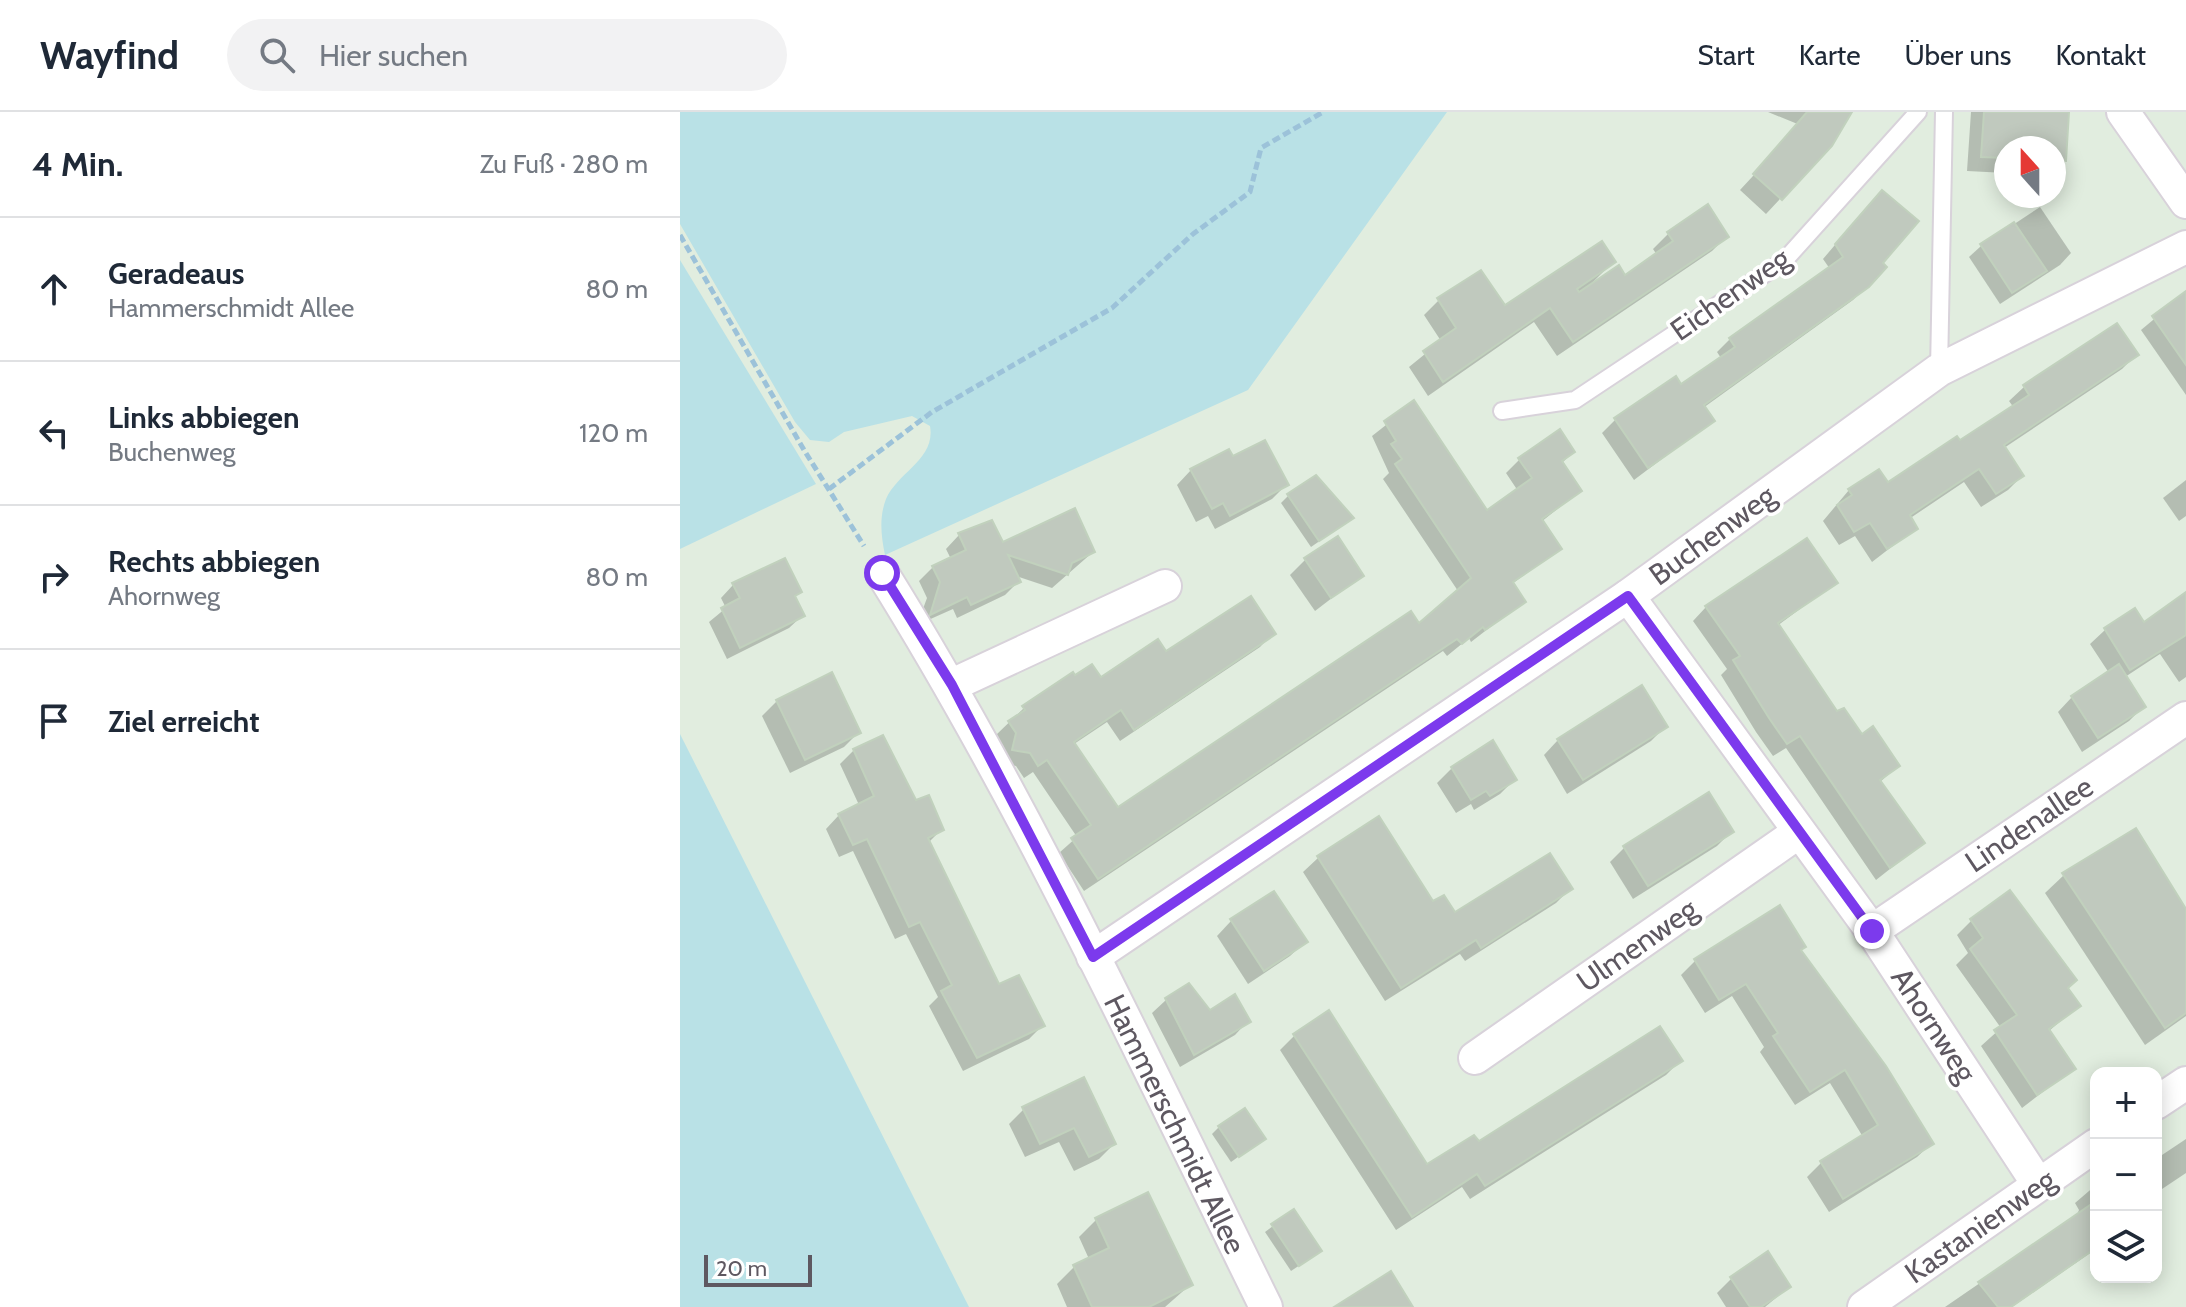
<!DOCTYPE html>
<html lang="de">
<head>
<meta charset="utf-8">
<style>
	:root { --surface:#fff; --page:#f2f2f3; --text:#1f2937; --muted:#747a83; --line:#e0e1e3 }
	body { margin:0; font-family:Cabin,sans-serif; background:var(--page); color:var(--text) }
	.controls { position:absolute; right:24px; bottom:24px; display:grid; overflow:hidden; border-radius:16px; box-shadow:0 4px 20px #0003 }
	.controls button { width:72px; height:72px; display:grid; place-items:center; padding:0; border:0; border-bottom:2px solid var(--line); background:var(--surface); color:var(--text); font:40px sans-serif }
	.compass { position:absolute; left:1314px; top:24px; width:72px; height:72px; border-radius:50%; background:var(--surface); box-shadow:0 4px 20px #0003; rotate:339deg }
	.scale { position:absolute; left:24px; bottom:20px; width:108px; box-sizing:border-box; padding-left:8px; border:4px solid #5e5861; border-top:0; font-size:22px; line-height:28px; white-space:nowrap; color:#5e5861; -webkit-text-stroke:6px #fff; paint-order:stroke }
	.stop { position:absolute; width:24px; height:24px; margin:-18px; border:6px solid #7c3aed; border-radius:50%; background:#fff }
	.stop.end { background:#7c3aed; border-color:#fff; box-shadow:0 2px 8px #0008 }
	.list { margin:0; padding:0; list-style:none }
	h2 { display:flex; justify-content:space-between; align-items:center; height:104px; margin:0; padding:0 32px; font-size:34px }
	h2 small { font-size:26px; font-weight:400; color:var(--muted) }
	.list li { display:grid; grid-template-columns:52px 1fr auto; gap:24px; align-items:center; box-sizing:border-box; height:144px; padding:0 32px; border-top:2px solid var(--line) }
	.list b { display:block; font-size:30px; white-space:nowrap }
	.list p { margin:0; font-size:26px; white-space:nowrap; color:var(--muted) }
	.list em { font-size:26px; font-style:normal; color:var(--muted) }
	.icon { flex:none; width:44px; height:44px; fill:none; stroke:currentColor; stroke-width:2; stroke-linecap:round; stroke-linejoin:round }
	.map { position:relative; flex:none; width:1506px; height:1195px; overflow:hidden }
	header { display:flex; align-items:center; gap:48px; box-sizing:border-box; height:112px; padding:0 40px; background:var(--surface); border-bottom:2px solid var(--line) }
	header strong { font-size:38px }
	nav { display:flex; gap:44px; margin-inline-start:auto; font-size:28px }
	.search { width:560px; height:72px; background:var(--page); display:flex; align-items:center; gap:20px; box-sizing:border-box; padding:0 28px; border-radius:44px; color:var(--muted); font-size:30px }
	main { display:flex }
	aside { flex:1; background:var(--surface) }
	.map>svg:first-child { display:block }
	.green { fill:#b9e1e6 }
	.shadow { fill:#0003 }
	.building { fill:#c0c9be; stroke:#c1d1bd; stroke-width:2 }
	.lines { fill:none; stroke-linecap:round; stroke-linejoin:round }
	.service-casing { stroke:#d8d2da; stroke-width:20 }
	.minor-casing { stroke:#d8d2da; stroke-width:36 }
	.path { stroke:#9cc2d9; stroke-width:5; stroke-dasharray:8 4; stroke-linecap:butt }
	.service { stroke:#fff; stroke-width:16 }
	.minor { stroke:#fff; stroke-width:32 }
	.route { stroke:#7c3aed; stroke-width:10 }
	.labels { text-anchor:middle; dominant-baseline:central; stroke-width:7; stroke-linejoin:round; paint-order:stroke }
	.street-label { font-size:30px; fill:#5e5861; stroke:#fff }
</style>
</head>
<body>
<header>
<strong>Wayfind</strong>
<div class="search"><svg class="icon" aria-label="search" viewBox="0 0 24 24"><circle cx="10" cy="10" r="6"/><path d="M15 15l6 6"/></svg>Hier suchen</div>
<nav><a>Start</a><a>Karte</a><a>Über uns</a><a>Kontakt</a></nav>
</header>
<main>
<aside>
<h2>4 Min.<small>Zu Fuß · 280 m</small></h2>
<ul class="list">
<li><svg class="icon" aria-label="ahead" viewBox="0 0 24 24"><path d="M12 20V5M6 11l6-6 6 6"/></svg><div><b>Geradeaus</b><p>Hammerschmidt Allee</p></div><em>80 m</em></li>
<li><svg class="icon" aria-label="left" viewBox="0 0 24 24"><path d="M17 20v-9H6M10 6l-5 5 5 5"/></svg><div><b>Links abbiegen</b><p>Buchenweg</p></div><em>120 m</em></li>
<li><svg class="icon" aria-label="right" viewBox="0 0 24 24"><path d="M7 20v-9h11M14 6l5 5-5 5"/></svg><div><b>Rechts abbiegen</b><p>Ahornweg</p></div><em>80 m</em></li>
<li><svg class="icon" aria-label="arrive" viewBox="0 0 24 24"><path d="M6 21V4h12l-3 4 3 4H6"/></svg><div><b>Ziel erreicht</b></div></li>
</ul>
</aside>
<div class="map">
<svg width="1506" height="1195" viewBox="0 0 1506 1195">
	<rect width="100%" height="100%" fill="#e1eddf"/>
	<!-- green -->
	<g class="green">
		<path d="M0,0H767L568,278L205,443C201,424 199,405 206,387C218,360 256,347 250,314L232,304L164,320L149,330L130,328L115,310L0,112Z"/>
		<polygon points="0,148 136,372 0,437"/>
		<polygon points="0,622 289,1195 0,1195"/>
	</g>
	<!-- shadow -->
	<g class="shadow">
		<polygon points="1088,0 1170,0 1151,32 1086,102 1060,78 1120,13"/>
		<polygon points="1291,0 1387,0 1384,59 1374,69 1374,36 1326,36 1326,61 1287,59"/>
		<polygon points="1189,93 1200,151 1187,174 1173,188 1023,296 1032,309 954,368 922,321 936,307 1000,274 1041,246 1037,240 1050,227 1150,157 1143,147"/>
		<polygon points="1027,95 1047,124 1032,139 877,244 854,210 748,284 729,255 761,229 744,203 759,188 824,196 933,150 912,171 944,166 977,143 973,137 988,122"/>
		<polygon points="1360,95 1391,141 1380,153 1320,192 1289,145 1301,134"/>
		<polygon points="1497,188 1506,201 1506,283 1461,218"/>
		<polygon points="1437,213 1456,243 1442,257 1324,336 1342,364 1328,378 1301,395 1284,370 1229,407 1236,416 1192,450 1175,424 1159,433 1143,409 1169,378 1208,372 1279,331 1334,296 1329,289 1344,275"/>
		<polygon points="734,291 807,401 838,379 826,361 839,348 893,340 881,352 900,379 861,410 880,436 832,472 844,489 791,530 789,526 767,544 763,539 404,779 379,741 397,725 353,660 344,666 336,654 320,651 324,635 316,623 344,596 485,542 593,521 580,535 440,629 427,610 394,632 437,697 739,514 778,479 703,367 709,361 692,324"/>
		<polygon points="552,347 607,372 592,387 535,417 528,404 516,410 497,373 511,358"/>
		<polygon points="1506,368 1506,404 1499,409 1483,386"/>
		<polygon points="608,384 664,412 631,435 601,391"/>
		<polygon points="279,423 322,433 413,440 372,476 336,464 339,469 325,483 277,506 273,497 237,513 247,486 239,469 253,455 271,447 266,437"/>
		<polygon points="657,427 682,463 635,499 610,463 625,448"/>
		<polygon points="1155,471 1097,514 1156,602 1218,654 1200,670 1243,731 1196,768 1106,636 1093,644 1076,620 1041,563 1047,557 1013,509 1026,495"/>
		<polygon points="53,473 120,479 113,486 122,504 109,516 47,547 29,510 46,496 41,486"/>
		<polygon points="1454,499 1463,513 1506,500 1506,565 1499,570 1480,542 1445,565 1463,595 1449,609 1402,640 1378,600 1392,585 1429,561 1410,532 1425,518"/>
		<polygon points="97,589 179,620 164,635 110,661 82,604"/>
		<polygon points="986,614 971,629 887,682 864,643 878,628"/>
		<polygon points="174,638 261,718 248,731 318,875 362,914 349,927 283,959 249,894 258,885 226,822 215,827 173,739 159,745 146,717 159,703 179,693 160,652"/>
		<polygon points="772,656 835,667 820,682 794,698 791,692 776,701 757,671"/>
		<polygon points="699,707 753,791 774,803 891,776 876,791 785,849 780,842 705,889 623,760 638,746"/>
		<polygon points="1052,719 1037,734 953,787 930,750 945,735"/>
		<polygon points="1384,763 1506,801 1506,904 1465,933 1365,781"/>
		<polygon points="1099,796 1119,839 1251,1032 1237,1045 1149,1100 1127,1065 1141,1051 1183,1025 1150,971 1115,993 1080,940 1084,935 1052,884 1025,901 1001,863 1015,849"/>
		<polygon points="1292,808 1386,877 1398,894 1369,919 1394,956 1342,996 1301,934 1321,916 1276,853 1288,841 1277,823"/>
		<polygon points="551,809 625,830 610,844 568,872 537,824"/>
		<polygon points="486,888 529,900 568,909 555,923 500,955 472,901"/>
		<polygon points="615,923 746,1054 1000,949 986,963 790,1087 782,1075 716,1118 600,938"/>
		<polygon points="403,968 434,1032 419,1047 394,1059 379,1030 345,1045 329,1012 344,997"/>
		<polygon points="539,1015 583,1027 551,1050 532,1022"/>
		<polygon points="1506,1027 1506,1061 1476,1081 1476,1047"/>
		<polygon points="1416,1073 1416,1137 1332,1195 1265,1195 1396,1105 1399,1098 1395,1091"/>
		<polygon points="467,1083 510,1173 485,1195 387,1195 377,1172 394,1155 409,1147 399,1125 416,1108"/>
		<polygon points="613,1099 632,1145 611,1159 585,1120"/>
		<polygon points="1052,1166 1109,1175 1085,1195 1046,1195 1037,1181"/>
	</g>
	<!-- building -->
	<g class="building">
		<polygon points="1127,0 1172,0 1152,34 1102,88 1073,62"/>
		<polygon points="1304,0 1389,0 1386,49 1374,48 1374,36 1326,36 1326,46 1301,45"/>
		<polygon points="1202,78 1239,109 1203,151 1207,155 1189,175 1024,293 1035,309 968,356 934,306 996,264 1001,272 1055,235 1049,226 1163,145 1155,132"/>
		<polygon points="1028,92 1049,125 893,230 870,196 763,270 743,239 776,216 757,186 801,158 825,193 922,129 936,150 897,177 899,180 939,153 945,163 993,129 987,120"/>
		<polygon points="1334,110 1367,159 1332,181 1300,132"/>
		<polygon points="1506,179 1506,253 1472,204"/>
		<polygon points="1437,211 1459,243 1324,333 1344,364 1316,382 1299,357 1230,403 1238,417 1207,437 1190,411 1174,420 1157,393 1172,383 1168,377 1199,357 1208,370 1277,324 1280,328 1349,283 1343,273"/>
		<polygon points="734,288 807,398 852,366 838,346 880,317 895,340 882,349 902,379 862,407 882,437 833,470 846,490 805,518 803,515 782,532 777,527 418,767 391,726 411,713 367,648 358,654 350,641 332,638 336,621 328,609 345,598 342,594 393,560 395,563 412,552 421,565 478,527 486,539 571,484 596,522 454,618 441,598 394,630 438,695 731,499 739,511 791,466 715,352 722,347 711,332 716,329 704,309"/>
		<polygon points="585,328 609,373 550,404 543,391 532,397 510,357 549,337 553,344"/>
		<polygon points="636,363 674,406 639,429 607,382"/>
		<polygon points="395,396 415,440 392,451 388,463 328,443 341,470 291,493 287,485 250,503 260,470 252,454 286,438 278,421 312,408 323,430"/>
		<polygon points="658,424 684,464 651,486 624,446"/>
		<polygon points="1127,426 1158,471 1098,511 1157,599 1164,596 1182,622 1193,614 1220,654 1200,668 1245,731 1210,756 1120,624 1107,632 1089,606 1053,548 1060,544 1025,494"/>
		<polygon points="105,446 122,480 115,484 125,504 60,536 41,496 60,486 52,471"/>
		<polygon points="1506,480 1506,523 1450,558 1424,516 1455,496 1464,510"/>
		<polygon points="1439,552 1466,595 1418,626 1391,584"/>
		<polygon points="152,560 181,621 125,648 96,588"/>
		<polygon points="962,573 988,615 903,668 877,627"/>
		<polygon points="203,623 236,688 249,683 264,718 248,726 319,872 339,863 365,914 297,946 261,879 272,873 240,810 229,815 187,727 173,733 158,702 194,684 173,637"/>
		<polygon points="813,628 837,668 810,684 806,679 791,688 771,655"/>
		<polygon points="1029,680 1054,720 968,774 943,734"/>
		<polygon points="699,704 753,789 764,783 775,800 870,741 893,777 801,836 796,828 721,876 637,744"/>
		<polygon points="1456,716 1506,797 1506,901 1485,916 1382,761"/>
		<polygon points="1330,778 1397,868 1388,876 1401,894 1369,917 1396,957 1357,983 1314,918 1337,903 1290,837 1303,826 1290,807"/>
		<polygon points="594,779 628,830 584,859 550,807"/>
		<polygon points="1100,793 1126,835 1121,838 1206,954 1254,1032 1163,1087 1140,1049 1198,1013 1165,958 1130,980 1093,924 1098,921 1066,872 1039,888 1014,847"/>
		<polygon points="509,871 530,898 555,882 571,910 514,943 485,886"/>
		<polygon points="649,898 747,1052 794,1023 799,1029 980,914 1003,949 805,1074 797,1062 732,1105 613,922"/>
		<polygon points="404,965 436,1032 409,1045 394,1016 360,1032 342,995"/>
		<polygon points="565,996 586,1027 559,1045 538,1014"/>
		<polygon points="468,1080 513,1173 469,1195 412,1195 393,1153 429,1136 415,1106"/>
		<polygon points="1416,1089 1416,1136 1331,1195 1318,1195 1298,1170"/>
		<polygon points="614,1097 642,1139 619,1154 591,1112"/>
		<polygon points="1088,1139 1111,1175 1081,1195 1070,1195 1050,1165"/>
		<polygon points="711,1159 733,1195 654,1195"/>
	</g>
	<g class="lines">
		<!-- service casing -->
		<g class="service-casing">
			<g id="service">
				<polyline points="1259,258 1264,0"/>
				<polyline points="822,299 895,288 1104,149 1238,0"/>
			</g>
		</g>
		<!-- minor casing -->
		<g class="minor-casing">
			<g id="minor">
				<polyline points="1443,0 1506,90"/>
				<path d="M202,461C348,695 464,948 586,1195"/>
				<polyline points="948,484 1192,819 1358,1072"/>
				<polyline points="272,573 485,474"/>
				<polyline points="1192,819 1506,606"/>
				<polyline points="413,845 948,484 1259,258 1506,135"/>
				<polyline points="795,946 1119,720"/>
				<polyline points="1476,991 1506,971"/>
				<polyline points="1184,1195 1416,1033"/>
			</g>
		</g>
		<!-- path -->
		<g class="path">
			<polyline points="0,123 124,338 184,434"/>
			<polyline points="149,377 252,300 432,196 513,122 570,80 581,36 643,0"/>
		</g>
		<!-- service -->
		<use href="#service" class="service"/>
		<!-- minor -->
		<use href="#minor" class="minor"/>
	</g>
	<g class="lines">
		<!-- route -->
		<polyline class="route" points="202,461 272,573 413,845 948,484 1192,819"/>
	</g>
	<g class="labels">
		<!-- street labels -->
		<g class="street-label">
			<text transform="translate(1050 182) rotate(-35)">Eichenweg</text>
			<text transform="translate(1032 423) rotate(-36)">Buchenweg</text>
			<text transform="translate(1349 712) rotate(-34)">Lindenallee</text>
			<text transform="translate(957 833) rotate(-35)">Ulmenweg</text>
			<text transform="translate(1254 913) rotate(57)">Ahornweg</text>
			<text transform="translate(495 1012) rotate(64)">Hammerschmidt Allee</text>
			<text transform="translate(1300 1114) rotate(-35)">Kastanienweg</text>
		</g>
	</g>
</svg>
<div class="controls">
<button>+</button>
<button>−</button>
<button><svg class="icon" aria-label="layers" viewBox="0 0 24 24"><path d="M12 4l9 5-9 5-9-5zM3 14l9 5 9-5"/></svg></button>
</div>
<svg class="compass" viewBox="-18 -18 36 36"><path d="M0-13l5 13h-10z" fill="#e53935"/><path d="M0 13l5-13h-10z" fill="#747a83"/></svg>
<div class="scale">20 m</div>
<div class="stop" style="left:202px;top:461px"></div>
<div class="stop end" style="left:1192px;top:819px"></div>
</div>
</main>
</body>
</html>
